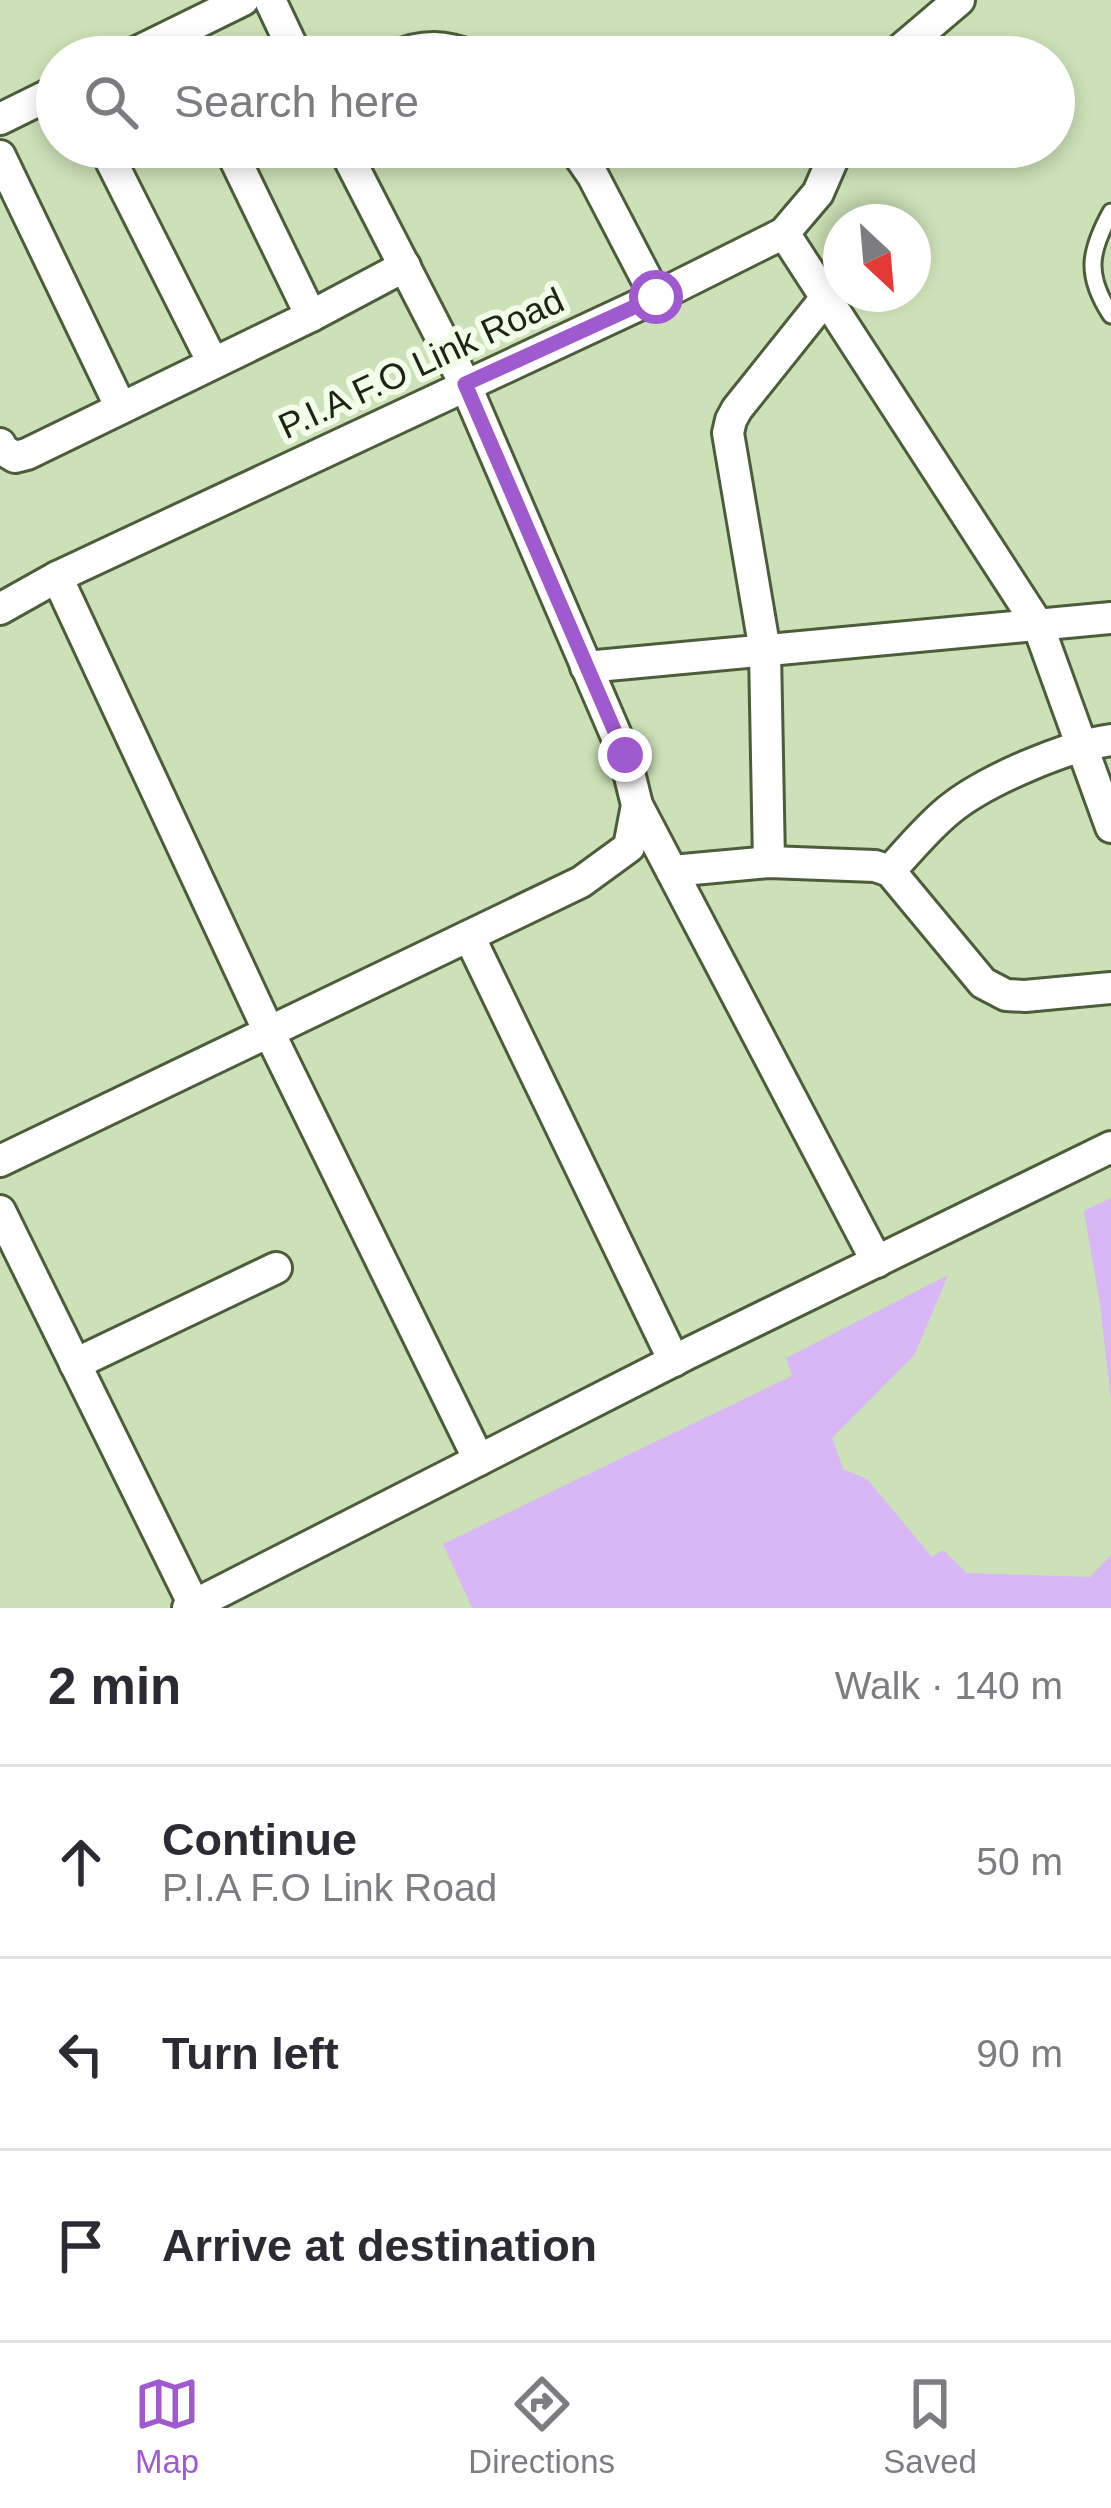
<!DOCTYPE html>
<html lang="en">
<head>
<meta charset="utf-8">
<style>
	:root { --surface:#fff; --page:#f7f7f7; --text:#2b2b33; --muted:#7c7c81; --line:#e1e1e2; --accent:#a05acf }
	body { margin:0; font-family:Arial,sans-serif; background:var(--page); color:var(--text) }
	.compass { position:absolute; left:823px; top:204px; width:108px; height:108px; border-radius:50%; background:var(--surface); box-shadow:0 6px 18px #0003; rotate:154deg }
	.stop { position:absolute; width:36px; height:36px; margin:-27px; border:9px solid #a05acf; border-radius:50%; background:#fff }
	.stop.end { background:#a05acf; border-color:#fff; box-shadow:0 3px 12px #0008 }
	.list { margin:0; padding:0; list-style:none }
	h2 { display:flex; justify-content:space-between; align-items:center; height:156px; margin:0; padding:0 48px; font-size:51px }
	h2 small { font-size:39px; font-weight:400; color:var(--muted) }
	.list li { display:grid; grid-template-columns:78px 1fr auto; gap:36px; align-items:center; box-sizing:border-box; height:192px; padding:0 48px; border-top:3px solid var(--line) }
	.list b { display:block; font-size:45px; white-space:nowrap }
	.list p { margin:0; font-size:39px; white-space:nowrap; color:var(--muted) }
	.list em { font-size:39px; font-style:normal; color:var(--muted) }
	.icon { flex:none; width:66px; height:66px; fill:none; stroke:currentColor; stroke-width:2; stroke-linecap:round; stroke-linejoin:round }
	.map { position:relative; flex:none; width:1111px; height:1608px; overflow:hidden }
	.search { position:absolute; background:var(--surface); box-shadow:0 6px 18px #0003; left:36px; right:36px; top:36px; height:132px; display:flex; align-items:center; gap:30px; box-sizing:border-box; padding:0 42px; border-radius:66px; color:var(--muted); font-size:45px }
	.sheet { height:732px; background:var(--surface) }
	nav { display:flex; justify-content:space-around; align-items:center; box-sizing:border-box; height:168px; border-top:3px solid var(--line); background:var(--surface); font-size:33px; color:var(--muted) }
	nav a { display:grid; justify-items:center; gap:6px }
	nav .on { color:var(--accent) }
	.map>svg:first-child { display:block }
	.green { fill:#d9b6f5 }
	.lines { fill:none; stroke-linecap:round; stroke-linejoin:round }
	.service-casing { stroke:#4b5d39; stroke-width:21 }
	.minor-casing { stroke:#4b5d39; stroke-width:36 }
	.service { stroke:#fff; stroke-width:15 }
	.minor { stroke:#fff; stroke-width:30 }
	.route { stroke:#a05acf; stroke-width:15 }
	.labels { text-anchor:middle; dominant-baseline:central; stroke-width:12; stroke-linejoin:round; paint-order:stroke }
	.street-label { font-size:36px; fill:#1c2414; stroke:#f3fee9 }
</style>
</head>
<body>
<div class="map">
<svg width="1111" height="1608" viewBox="0 0 1111 1608">
	<rect width="100%" height="100%" fill="#cce1b7"/>
	<!-- green -->
	<g class="green">
		<polygon points="1111,1198 1111,1400 1100,1304 1084,1211"/>
		<polygon points="948,1275 915,1354 832,1438 843,1469 867,1479 932,1557 943,1550 967,1573 1090,1577 1111,1555 1111,1608 472,1608 443,1544 792,1376 786,1358"/>
	</g>
	<g class="lines">
		<!-- service casing -->
		<g class="service-casing">
			<path id="service" d="M1111,212C1089,252 1085,275 1111,315"/>
		</g>
		<!-- minor casing -->
		<g class="minor-casing">
			<g id="minor">
				<polyline points="270,0 297,57"/>
				<polyline points="127,57 243,0"/>
				<path d="M395,57C423,44 446,46 473,57"/>
				<polyline points="892,57 959,0"/>
				<polyline points="0,119 57,91"/>
				<polyline points="104,147 213,363"/>
				<polyline points="229,147 311,316"/>
				<polyline points="573,147 593,176 656,297"/>
				<polyline points="0,156 121,408"/>
				<polyline points="784,233 1038,625 1111,827"/>
				<polyline points="0,444 3,450 15,457 27,454 311,316 405,266"/>
				<polyline points="57,577 269,1032 479,1460"/>
				<polyline points="0,609 57,577 656,297 784,233 818,193 838,147"/>
				<polyline points="586,667 1111,618"/>
				<polyline points="637,805 877,1262"/>
				<polyline points="769,862 765,651 728,433 731,420 737,409 825,299"/>
				<polyline points="672,871 769,862 875,866 890,871 983,983 1006,995 1025,996 1111,988"/>
				<path d="M890,871C909,850 928,827 949,810C984,781 1066,746 1111,740"/>
				<polyline points="469,936 674,1361"/>
				<polyline points="0,1161 581,882 629,847 637,805 625,756 465,384 343,147"/>
				<polyline points="0,1211 194,1605"/>
				<polyline points="75,1364 276,1268"/>
				<polyline points="188,1608 689,1353 1111,1147"/>
			</g>
		</g>
		<!-- service -->
		<use href="#service" class="service"/>
		<!-- minor -->
		<use href="#minor" class="minor"/>
	</g>
	<g class="lines">
		<!-- route -->
		<polyline class="route" points="625,755 465,384 656,297"/>
	</g>
	<g class="labels">
		<!-- street labels -->
		<g class="street-label">
			<text transform="translate(421 363) rotate(-25)">P.I.A F.O Link Road</text>
		</g>
	</g>
</svg>
<svg class="compass" viewBox="-18 -18 36 36"><path d="M0-13l5 13h-10z" fill="#e53935"/><path d="M0 13l5-13h-10z" fill="#7c7c81"/></svg>
<div class="stop" style="left:656px;top:297px"></div>
<div class="stop end" style="left:625px;top:755px"></div>
<div class="search"><svg class="icon" aria-label="search" viewBox="0 0 24 24"><circle cx="10" cy="10" r="6"/><path d="M15 15l6 6"/></svg>Search here</div>
</div>
<section class="sheet">
<h2>2 min<small>Walk · 140 m</small></h2>
<ul class="list">
<li><svg class="icon" aria-label="ahead" viewBox="0 0 24 24"><path d="M12 20V5M6 11l6-6 6 6"/></svg><div><b>Continue</b><p>P.I.A F.O Link Road</p></div><em>50 m</em></li>
<li><svg class="icon" aria-label="left" viewBox="0 0 24 24"><path d="M17 20v-9H6M10 6l-5 5 5 5"/></svg><div><b>Turn left</b></div><em>90 m</em></li>
<li><svg class="icon" aria-label="arrive" viewBox="0 0 24 24"><path d="M6 21V4h12l-3 4 3 4H6"/></svg><div><b>Arrive at destination</b></div></li>
</ul>
</section>
<nav>
<a class="on"><svg class="icon" aria-label="map" viewBox="0 0 24 24"><path d="M3 6l6-2 6 2 6-2v14l-6 2-6-2-6 2zM9 4v14M15 6v14"/></svg>Map</a>
<a><svg class="icon" aria-label="directions" viewBox="0 0 24 24"><path d="M12 3l9 9-9 9-9-9zM9 14v-3h6M13 9l2 2-2 2"/></svg>Directions</a>
<a><svg class="icon" aria-label="saved" viewBox="0 0 24 24"><path d="M7 4h10v16l-5-4-5 4z"/></svg>Saved</a>
</nav>
</body>
</html>
